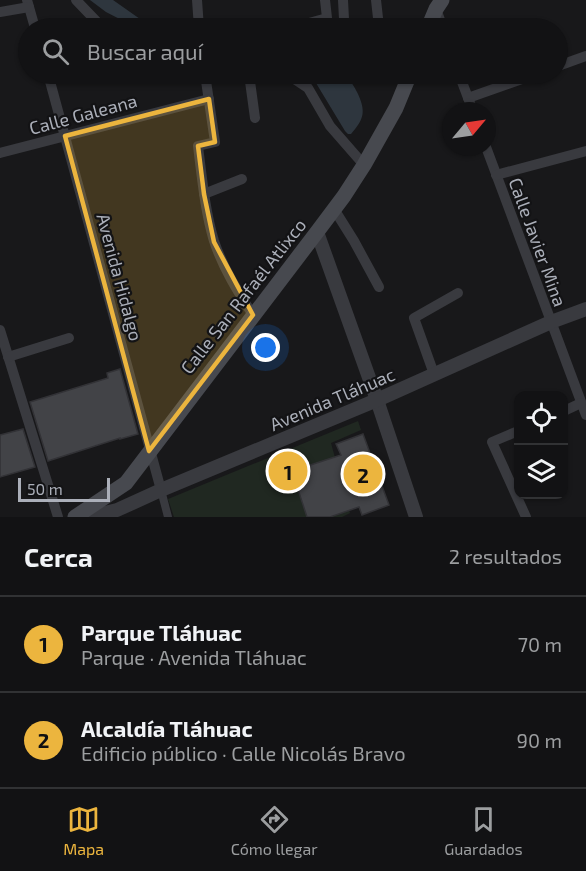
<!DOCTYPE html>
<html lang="es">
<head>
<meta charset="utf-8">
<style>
	:root { --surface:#121214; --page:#1b1b1d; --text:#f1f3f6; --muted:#9c9ea0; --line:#313234; --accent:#ecb53e }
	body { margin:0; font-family:"Exo 2",sans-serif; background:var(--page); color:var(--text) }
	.controls { position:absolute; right:18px; bottom:18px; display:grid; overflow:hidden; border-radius:12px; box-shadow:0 2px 4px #0004 }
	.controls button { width:54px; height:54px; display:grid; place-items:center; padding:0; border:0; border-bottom:2px solid var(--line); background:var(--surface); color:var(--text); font:30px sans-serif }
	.compass { position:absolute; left:442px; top:102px; width:54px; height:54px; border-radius:50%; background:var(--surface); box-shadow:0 2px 4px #0004; rotate:61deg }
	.scale { position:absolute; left:18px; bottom:15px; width:92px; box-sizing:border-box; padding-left:6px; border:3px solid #abafb9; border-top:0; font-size:16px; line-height:21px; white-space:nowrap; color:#abafb9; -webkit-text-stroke:4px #131315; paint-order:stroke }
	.you { position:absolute; left:266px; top:348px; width:21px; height:21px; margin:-15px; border:4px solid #fff; border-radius:50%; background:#1a73e8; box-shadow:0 0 0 9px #1a73e833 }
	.badge { display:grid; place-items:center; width:39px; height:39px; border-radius:50%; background:var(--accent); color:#111; font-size:20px; font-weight:700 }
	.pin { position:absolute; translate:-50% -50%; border:3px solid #fff; box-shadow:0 2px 6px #0006 }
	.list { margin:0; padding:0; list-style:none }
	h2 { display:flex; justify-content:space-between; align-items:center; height:78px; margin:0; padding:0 24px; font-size:26px }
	h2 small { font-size:20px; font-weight:400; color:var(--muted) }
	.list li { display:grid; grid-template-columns:39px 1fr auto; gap:18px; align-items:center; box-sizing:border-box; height:96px; padding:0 24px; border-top:2px solid var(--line) }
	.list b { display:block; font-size:22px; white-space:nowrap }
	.list p { margin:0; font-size:20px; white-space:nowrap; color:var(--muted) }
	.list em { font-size:20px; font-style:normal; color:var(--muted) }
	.icon { flex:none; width:33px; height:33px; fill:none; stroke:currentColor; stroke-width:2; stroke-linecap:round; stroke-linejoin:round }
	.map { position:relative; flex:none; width:586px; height:517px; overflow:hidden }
	.search { position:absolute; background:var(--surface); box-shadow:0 2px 4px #0004; left:18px; right:18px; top:18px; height:66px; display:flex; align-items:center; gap:15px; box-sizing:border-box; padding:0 21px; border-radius:33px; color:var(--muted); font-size:22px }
	.sheet { height:270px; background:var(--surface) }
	nav { display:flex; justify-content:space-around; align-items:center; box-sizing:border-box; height:84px; border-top:2px solid var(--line); background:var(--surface); font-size:16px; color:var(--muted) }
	nav a { display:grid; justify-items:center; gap:3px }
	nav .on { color:var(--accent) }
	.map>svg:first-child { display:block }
	.green { fill:#202821 }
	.water { fill:#2e363e }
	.building { fill:#424347; stroke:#323236; stroke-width:1.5 }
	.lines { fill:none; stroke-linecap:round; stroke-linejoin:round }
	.pedestrian { stroke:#393a3f; stroke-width:8 }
	.minor { stroke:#393a3f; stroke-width:10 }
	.tertiary { stroke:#393a3f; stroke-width:14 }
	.secondary { stroke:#47494f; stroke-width:15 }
	.marked { fill:#ecb53e; fill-opacity:0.2; stroke:#ecb53e; stroke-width:4.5; stroke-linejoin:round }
	.labels { text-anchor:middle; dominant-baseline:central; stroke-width:4.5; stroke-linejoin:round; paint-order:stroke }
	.street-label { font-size:18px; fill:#abafb9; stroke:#131315 }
</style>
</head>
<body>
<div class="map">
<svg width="586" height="517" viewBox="0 0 586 517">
	<rect width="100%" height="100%" fill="#18181a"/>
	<!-- green -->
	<polygon class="green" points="358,421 361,430 331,443 350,513 342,517 174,517 168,499"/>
	<!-- water -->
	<g class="water">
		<polygon points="90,0 113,0 140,19 158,28 137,28 106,12"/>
		<path d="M304,74H344C350,79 354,86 358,94C366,112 364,119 351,134H348L345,131L316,83Z"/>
	</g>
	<!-- building -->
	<g class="building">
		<polygon points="120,369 138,434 120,439 120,438 48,461 30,402 108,378 107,373"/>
		<polygon points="23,429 35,467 0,477 0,435"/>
		<polygon points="363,434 389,505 362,515 359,507 330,517 307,517 292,471 341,455 336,444"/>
	</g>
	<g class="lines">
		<!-- pedestrian -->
		<polyline class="pedestrian" points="161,490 168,517"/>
		<!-- minor -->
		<g class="minor">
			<polyline points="27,0 35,28"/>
			<polyline points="76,0 99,24 107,28"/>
			<polyline points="197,0 199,28"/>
			<polyline points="376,0 379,27 382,28"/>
			<polyline points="436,9 443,28"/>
			<polyline points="0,12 29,7"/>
			<polyline points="309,28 309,23 327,18 325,0"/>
			<polyline points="342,28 344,19 343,0"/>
			<polyline points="558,66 586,56"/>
			<polyline points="48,74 161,490"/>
			<path d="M205,74L215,142L198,146C202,178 205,211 214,241C223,268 238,292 253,315"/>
			<polyline points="249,74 255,118"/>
			<polyline points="287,74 308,88 330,126 364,165"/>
			<polyline points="459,74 473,111"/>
			<polyline points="468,98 536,74"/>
			<polyline points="486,147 586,415"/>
			<polyline points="0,153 209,99"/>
			<polyline points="496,175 586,151"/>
			<polyline points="204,194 242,179"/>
			<polyline points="334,209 354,241 379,287"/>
			<polyline points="0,330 58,517"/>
			<polyline points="8,357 69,338"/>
			<polyline points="434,374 414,318 458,293"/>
			<polyline points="564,411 581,403"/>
			<polyline points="518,431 492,442 526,517"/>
		</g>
		<!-- tertiary -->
		<g class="tertiary">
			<polyline points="317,232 377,400 416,517"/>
			<polyline points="89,517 117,510 161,490 377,400 551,322 586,309"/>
		</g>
		<!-- secondary -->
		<g class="secondary">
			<polyline points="428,28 436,9 442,0"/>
			<polyline points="75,517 126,483 317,232 344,196 364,165 396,108 410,74"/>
		</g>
	</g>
	<!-- marked area -->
	<path class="marked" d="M209,99L215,142L198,146L204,194L214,242L253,315L149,451L65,136Z"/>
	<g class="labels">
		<!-- street labels -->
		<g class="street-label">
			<text transform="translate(83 114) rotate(-15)">Calle Galeana</text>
			<text transform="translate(538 242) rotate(70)">Calle Javier Mina</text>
			<text transform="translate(120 277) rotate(75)">Avenida Hidalgo</text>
			<text transform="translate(243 296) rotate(-52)">Calle San Rafaél Atlixco</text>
			<text transform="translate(332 399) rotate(-23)">Avenida Tláhuac</text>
		</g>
	</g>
</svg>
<div class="controls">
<button><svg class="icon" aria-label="locate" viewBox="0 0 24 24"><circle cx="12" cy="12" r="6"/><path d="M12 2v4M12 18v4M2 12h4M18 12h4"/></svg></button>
<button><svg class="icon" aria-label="layers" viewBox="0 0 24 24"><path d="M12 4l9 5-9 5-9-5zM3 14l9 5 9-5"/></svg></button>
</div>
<svg class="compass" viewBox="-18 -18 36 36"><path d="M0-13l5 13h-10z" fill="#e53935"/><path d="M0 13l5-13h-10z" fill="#9c9ea0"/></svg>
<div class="scale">50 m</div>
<div class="you"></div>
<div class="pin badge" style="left:288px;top:471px">1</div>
<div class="pin badge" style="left:363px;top:474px">2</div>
<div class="search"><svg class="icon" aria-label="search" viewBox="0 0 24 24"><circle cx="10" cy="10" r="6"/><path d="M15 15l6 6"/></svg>Buscar aquí</div>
</div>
<section class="sheet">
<h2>Cerca<small>2 resultados</small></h2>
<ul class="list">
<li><span class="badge">1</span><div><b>Parque Tláhuac</b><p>Parque · Avenida Tláhuac</p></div><em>70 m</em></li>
<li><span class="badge">2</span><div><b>Alcaldía Tláhuac</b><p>Edificio público · Calle Nicolás Bravo</p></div><em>90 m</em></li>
</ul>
</section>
<nav>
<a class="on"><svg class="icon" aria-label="map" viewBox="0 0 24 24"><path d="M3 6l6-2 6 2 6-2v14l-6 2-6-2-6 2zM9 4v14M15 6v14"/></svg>Mapa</a>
<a><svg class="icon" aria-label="directions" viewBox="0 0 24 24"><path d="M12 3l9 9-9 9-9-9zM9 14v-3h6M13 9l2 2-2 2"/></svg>Cómo llegar</a>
<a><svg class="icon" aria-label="saved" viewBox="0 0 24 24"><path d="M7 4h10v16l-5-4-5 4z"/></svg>Guardados</a>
</nav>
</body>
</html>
